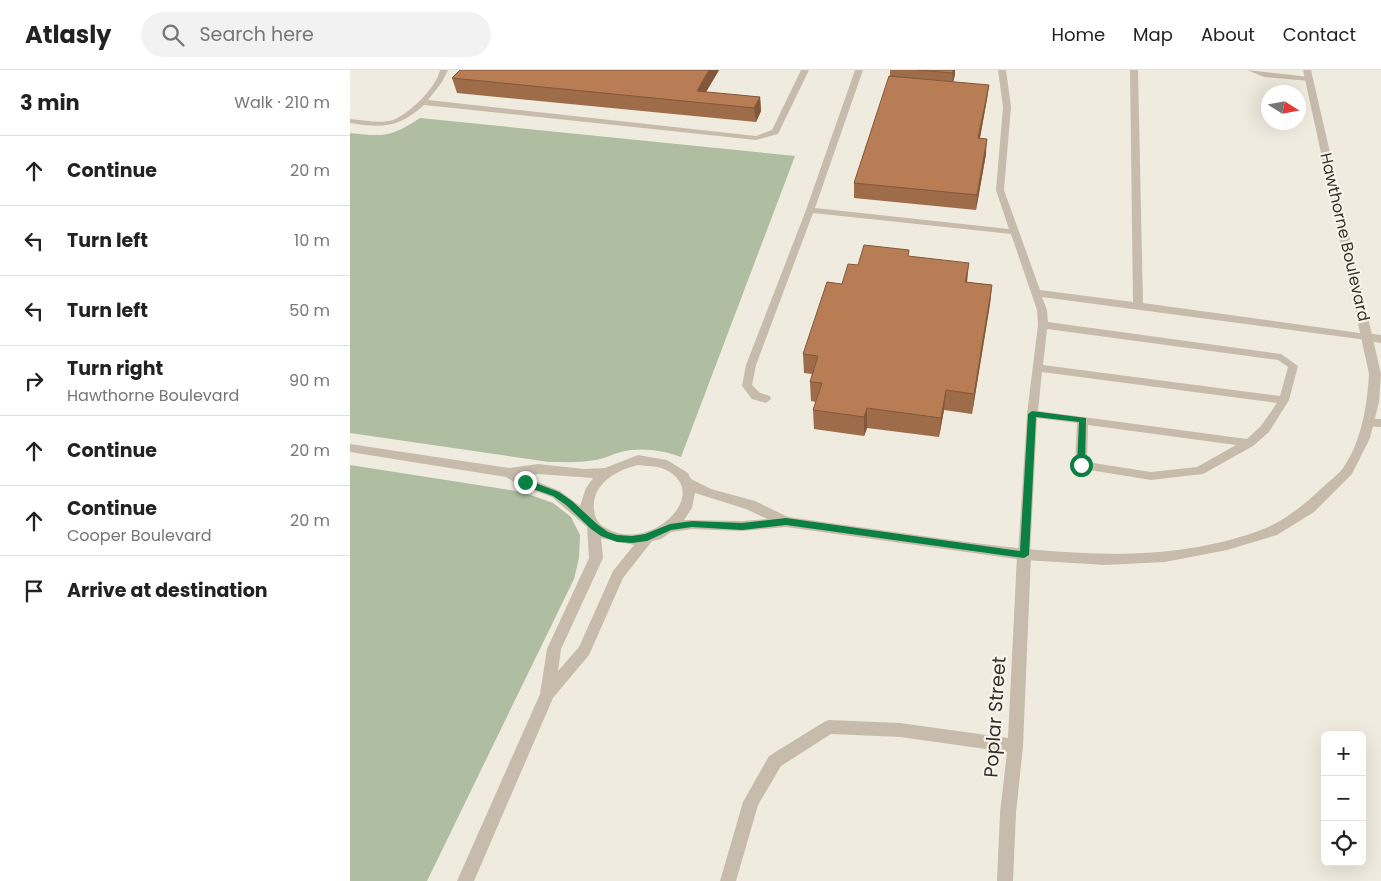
<!DOCTYPE html>
<html lang="en">
<head>
<meta charset="utf-8">
<style>
	:root { --surface:#fff; --page:#f2f2f2; --text:#222; --muted:#767676; --line:#e0e0e0 }
	body { margin:0; font-family:Poppins,sans-serif; background:var(--page); color:var(--text) }
	.controls { position:absolute; right:15px; bottom:15px; display:grid; overflow:hidden; border-radius:8px; box-shadow:0 5px 20px #0002 }
	.controls button { width:45px; height:45px; display:grid; place-items:center; padding:0; border:0; border-bottom:1px solid var(--line); background:var(--surface); color:var(--text); font:25px sans-serif }
	.compass { position:absolute; left:911px; top:15px; width:45px; height:45px; border-radius:50%; background:var(--surface); box-shadow:0 5px 20px #0002; rotate:101deg }
	.stop { position:absolute; width:15px; height:15px; margin:-11px; border:4px solid #0b8043; border-radius:50%; background:#fff }
	.stop.end { background:#0b8043; border-color:#fff; box-shadow:0 1px 5px #0008 }
	.list { margin:0; padding:0; list-style:none }
	h2 { display:flex; justify-content:space-between; align-items:center; height:65px; margin:0; padding:0 20px; font-size:21px }
	h2 small { font-size:16px; font-weight:400; color:var(--muted) }
	.list li { display:grid; grid-template-columns:32px 1fr auto; gap:15px; align-items:center; box-sizing:border-box; height:70px; padding:0 20px; border-top:1px solid var(--line) }
	.list b { display:block; font-size:19px; white-space:nowrap }
	.list p { margin:0; font-size:16px; white-space:nowrap; color:var(--muted) }
	.list em { font-size:16px; font-style:normal; color:var(--muted) }
	.icon { flex:none; width:28px; height:28px; fill:none; stroke:currentColor; stroke-width:2; stroke-linecap:round; stroke-linejoin:round }
	.map { position:relative; flex:none; width:1031px; height:811px; overflow:hidden }
	header { display:flex; align-items:center; gap:30px; box-sizing:border-box; height:70px; padding:0 25px; background:var(--surface); border-bottom:1px solid var(--line) }
	header strong { font-size:24px }
	nav { display:flex; gap:28px; margin-inline-start:auto; font-size:18px }
	.search { width:350px; height:45px; background:var(--page); display:flex; align-items:center; gap:12px; box-sizing:border-box; padding:0 18px; border-radius:28px; color:var(--muted); font-size:19px }
	main { display:flex }
	aside { flex:1; background:var(--surface) }
	.map>svg:first-child { display:block }
	.green { fill:#afbda0 }
	.lines { fill:none; stroke-linecap:round; stroke-linejoin:round }
	.service { fill:#c7bcac; fill-rule:evenodd }
	.minor { fill:#c7bcac; fill-rule:evenodd }
	.tertiary { fill:#c7bcac; fill-rule:evenodd }
	.wall { fill:#9e6c49 }
	.shaded-wall { fill:#81583c }
	.building { fill:#b87d55; stroke:#81583c }
	.route { fill:#0b8043 }
	.labels { text-anchor:middle; dominant-baseline:central; stroke-width:4.5; stroke-linejoin:round; paint-order:stroke }
	.street-label { font-size:16px; fill:#36302a; stroke:#f8f4eb }
	.near-street-label { font-size:19px; fill:#36302a; stroke:#f8f4eb }
</style>
</head>
<body>
<header>
<strong>Atlasly</strong>
<div class="search"><svg class="icon" aria-label="search" viewBox="0 0 24 24"><circle cx="10" cy="10" r="6"/><path d="M15 15l6 6"/></svg>Search here</div>
<nav><a>Home</a><a>Map</a><a>About</a><a>Contact</a></nav>
</header>
<main>
<aside>
<h2>3 min<small>Walk · 210 m</small></h2>
<ul class="list">
<li><svg class="icon" aria-label="ahead" viewBox="0 0 24 24"><path d="M12 20V5M6 11l6-6 6 6"/></svg><div><b>Continue</b></div><em>20 m</em></li>
<li><svg class="icon" aria-label="left" viewBox="0 0 24 24"><path d="M17 20v-9H6M10 6l-5 5 5 5"/></svg><div><b>Turn left</b></div><em>10 m</em></li>
<li><svg class="icon" aria-label="left" viewBox="0 0 24 24"><path d="M17 20v-9H6M10 6l-5 5 5 5"/></svg><div><b>Turn left</b></div><em>50 m</em></li>
<li><svg class="icon" aria-label="right" viewBox="0 0 24 24"><path d="M7 20v-9h11M14 6l5 5-5 5"/></svg><div><b>Turn right</b><p>Hawthorne Boulevard</p></div><em>90 m</em></li>
<li><svg class="icon" aria-label="ahead" viewBox="0 0 24 24"><path d="M12 20V5M6 11l6-6 6 6"/></svg><div><b>Continue</b></div><em>20 m</em></li>
<li><svg class="icon" aria-label="ahead" viewBox="0 0 24 24"><path d="M12 20V5M6 11l6-6 6 6"/></svg><div><b>Continue</b><p>Cooper Boulevard</p></div><em>20 m</em></li>
<li><svg class="icon" aria-label="arrive" viewBox="0 0 24 24"><path d="M6 21V4h12l-3 4 3 4H6"/></svg><div><b>Arrive at destination</b></div></li>
</ul>
</aside>
<div class="map">
<svg width="1031" height="811" viewBox="0 0 1031 811">
	<rect width="100%" height="100%" fill="#f0ebdf"/>
	<!-- green -->
	<g class="green">
		<path d="M70,48L445,86L331,387C311,380 292,377 271,382C262,384 254,389 245,390C230,393 214,392 199,392L0,363V63C34,67 41,67 70,48Z"/>
		<polygon points="0,395 172,422 203,433 221,447 230,465 229,488 224,509 77,811 0,811"/>
	</g>
	<g class="lines">
		<!-- service -->
		<g class="service">
			<path d="M90,0H98L92,12L78,30L406,66L422,60L451,0H459L428,64L406,70L74,35C49,58 32,58 0,53V49C13,50 30,54 43,50C59,44 87,17 90,0Z"/>
			<path d="M505,0H513L465,138L659,159L646,120L653,37L648,0H656L661,37L654,120L690,220L783,232L780,0H788L793,233L1017,264L1022,267L1017,270L692,227L697,240L698,252L931,284L948,296L939,330L919,362L903,376L853,404L801,410L727,398L725,395L727,353L687,348L680,485L678,488L674,490L670,488L668,485L677,344L688,255L687,240L661,164L463,143L406,295L402,315L410,323L420,326L421,329L416,333L402,329L392,316L396,295L456,140ZM697,259L928,290L938,297L930,326L693,295ZM692,302L927,333L911,356L897,369L688,341ZM738,355L886,375L847,397L801,402L737,392Z"/>
			<polygon points="897,0 959,7 963,9 959,11 914,7"/>
			<polygon points="1018,349 1031,349 1031,357 1014,356 1013,353"/>
		</g>
		<!-- minor -->
		<g class="minor">
			<polygon points="1017,263 1031,265 1031,273 1013,270 1011,267 1013,264"/>
			<polygon points="674,480 679,481 681,485 673,676 666,743 663,811 647,811 650,743 657,682 550,667 481,664 431,696 408,735 386,811 370,811 393,732 419,686 474,652 479,650 550,653 658,668 667,485 669,481"/>
		</g>
		<!-- tertiary -->
		<path class="tertiary" d="M953,0H961L1031,304L1029,332L1020,368L1002,404L964,442L927,465L877,480L815,492L755,495L674,490L436,457L392,461L342,459L321,462L311,469L302,471L273,508L239,585L203,628L124,811H107L190,624L197,579L239,488L237,457L202,427L171,416L156,407L0,382V374L159,398L188,394L234,399L255,398L288,385L317,390L338,403L341,409L361,419L405,431L438,447C490,454 543,462 595,469C700,483 815,498 916,458C937,449 956,433 972,418C978,412 988,405 993,398C1012,371 1017,335 1019,304ZM288,395C296,396 307,396 314,399C365,422 300,485 256,458C248,454 245,448 244,440C241,414 267,400 288,395ZM188,404L243,408L236,418L230,436L210,421L173,406ZM345,423L396,439L417,449L392,451L334,450L342,438ZM251,468L284,475L263,501L229,577L208,601L211,579L253,488Z"/>
	</g>
	<!-- wall -->
	<g class="wall">
		<polygon points="110,0 369,0 356,22 410,27 411,41 406,52 107,23 102,8"/>
		<polygon points="540,0 605,0 603,12 639,15 637,29 630,68 636,84 626,140 504,128 504,113 540,6"/>
		<polygon points="559,187 617,212 642,215 640,234 622,344 594,340 589,367 517,358 514,366 464,359 463,340 466,332 461,331 460,312 462,304 454,303 453,284 492,214 508,195"/>
	</g>
	<!-- shaded-wall -->
	<g class="shaded-wall">
		<polygon points="359,0 369,0 350,32 347,21"/>
		<polygon points="603,0 605,0 605,5 602,17"/>
		<polygon points="639,15 637,29 627,83 628,68"/>
		<polygon points="410,27 411,41 406,52 404,38"/>
		<polygon points="637,69 636,84 626,140 627,125"/>
		<polygon points="619,193 617,213 615,212"/>
		<polygon points="642,215 640,234 622,344 624,324"/>
		<polygon points="596,320 594,340 589,367 591,348"/>
		<polygon points="517,338 517,358 514,366 514,347"/>
	</g>
	<!-- building -->
	<g class="building">
		<polygon points="110,0 359,0 347,21 410,27 404,38 102,8"/>
		<polygon points="568,0 603,0 603,3"/>
		<polygon points="539,6 639,15 628,68 637,69 627,125 504,113"/>
		<polygon points="514,175 559,180 558,186 619,193 615,212 642,215 624,324 596,320 591,348 517,338 514,347 463,340 472,313 460,312 468,286 453,284 477,212 492,214 498,194 508,195"/>
	</g>
	<!-- route -->
	<polygon class="route" points="682,341 736,348 735,395 731,398 727,395 729,352 686,347 679,485 674,488 436,455 392,460 342,457 321,460 297,471 282,473 267,472 251,466 241,459 216,435 203,426 172,415 171,412 175,409 209,422 222,431 247,454 258,462 267,465 282,466 295,464 320,454 342,451 392,453 436,448 670,481 678,344"/>
	<g class="labels">
		<!-- street labels -->
		<g class="street-label">
			<text transform="translate(995 167) rotate(77)">Hawthorne Boulevard</text>
		</g>
		<!-- near-street labels -->
		<g class="near-street-label">
			<text transform="translate(645 647) rotate(-86)">Poplar Street</text>
		</g>
	</g>
</svg>
<div class="controls">
<button>+</button>
<button>−</button>
<button><svg class="icon" aria-label="locate" viewBox="0 0 24 24"><circle cx="12" cy="12" r="6"/><path d="M12 2v4M12 18v4M2 12h4M18 12h4"/></svg></button>
</div>
<svg class="compass" viewBox="-18 -18 36 36"><path d="M0-13l5 13h-10z" fill="#e53935"/><path d="M0 13l5-13h-10z" fill="#767676"/></svg>
<div class="stop" style="left:731px;top:395px"></div>
<div class="stop end" style="left:175px;top:412px"></div>
</div>
</main>
</body>
</html>
